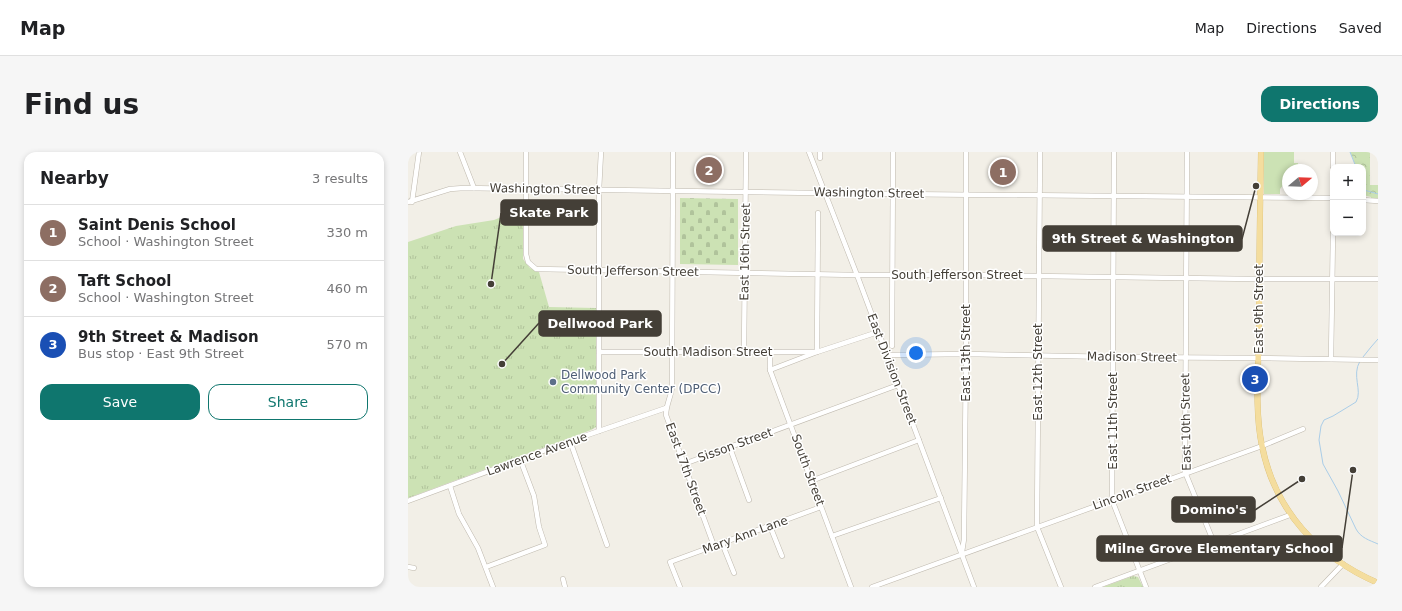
<!DOCTYPE html>
<html lang="en">
<head>
<meta charset="utf-8">
<style>
	:root { --surface:#fff; --page:#f6f6f6; --text:#202124; --muted:#757577; --line:#e0e0e0; --accent:#0f766e }
	body { margin:0; font-family:"DejaVu Sans",sans-serif; background:var(--page); color:var(--text) }
	.controls { position:absolute; right:12px; top:12px; display:grid; overflow:hidden; border-radius:8px; box-shadow:0 2px 6px #0003 }
	.controls button { width:36px; height:36px; display:grid; place-items:center; padding:0; border:0; border-bottom:1px solid var(--line); background:var(--surface); color:var(--text); font:20px sans-serif }
	.compass { position:absolute; left:874px; top:12px; width:36px; height:36px; border-radius:50%; background:var(--surface); box-shadow:0 2px 6px #0003; rotate:71deg }
	.you { position:absolute; left:508px; top:201px; width:14px; height:14px; margin:-10px; border:3px solid #fff; border-radius:50%; background:#1a73e8; box-shadow:0 0 0 6px #1a73e833 }
	.badge { display:grid; place-items:center; width:26px; height:26px; border-radius:50%; background:var(--accent); color:#fff; font-size:13px; font-weight:700 }
	.pin { position:absolute; translate:-50% -50%; border:2px solid #fff; box-shadow:0 1px 4px #0006 }
	.list { margin:0; padding:0; list-style:none }
	h2 { display:flex; justify-content:space-between; align-items:center; height:52px; margin:0; padding:0 16px; font-size:17px }
	h2 small { font-size:13px; font-weight:400; color:var(--muted) }
	.list li { display:grid; grid-template-columns:26px 1fr auto; gap:12px; align-items:center; box-sizing:border-box; height:56px; padding:0 16px; border-top:1px solid var(--line) }
	.list b { display:block; font-size:15px; white-space:nowrap }
	.list p { margin:0; font-size:13px; white-space:nowrap; color:var(--muted) }
	.list em { font-size:13px; font-style:normal; color:var(--muted) }
	.actions { display:flex; gap:8px; padding:12px 16px }
	.actions a { flex:1; padding:9px 0; border:1px solid var(--accent); border-radius:12px; text-align:center; font-size:14px; color:var(--accent) }
	.actions .main { background:var(--accent); color:#fff }
	.map { position:relative; flex:none; width:970px; height:435px; overflow:hidden; border-radius:12px }
	header { display:flex; align-items:center; gap:24px; box-sizing:border-box; height:56px; padding:0 20px; background:var(--surface); border-bottom:1px solid var(--line) }
	header strong { font-size:19px }
	nav { display:flex; gap:22px; margin-inline-start:auto; font-size:14px }
	.intro { display:flex; align-items:center; justify-content:space-between; box-sizing:border-box; height:96px; padding:0 24px }
	h1 { margin:0; font-size:28px }
	.button { padding:10px 18px; border-radius:12px; background:var(--accent); color:#fff; font-size:14px; font-weight:700 }
	main { display:flex; gap:24px; padding:0 24px }
	aside { flex:1; background:var(--surface); border-radius:12px; box-shadow:0 2px 6px #0003 }
	.map>svg:first-child { display:block }
	.grass { fill:#cce2b4 }
	.forest { fill:url(#forest-crowns) }
	.cemetery { fill:url(#cemetery-stones) }
	.park { fill:url(#park-tufts) }
	.lines { fill:none; stroke-linecap:round; stroke-linejoin:round }
	.stream { stroke:#aacde8; stroke-width:1 }
	.minor-casing { stroke:#bfb9ae; stroke-width:5.5 }
	.major-casing { stroke:#d7ba70; stroke-width:6 }
	.minor { stroke:#fff; stroke-width:4.5 }
	.major { stroke:#f4dd9e; stroke-width:5.5 }
	.service-dot { fill:#5c6f8a; stroke:#fff; stroke-width:1.5 }
	.labels { text-anchor:middle; dominant-baseline:central; stroke-width:3; stroke-linejoin:round; paint-order:stroke }
	.street-label { font-size:12px; fill:#443f37; stroke:#fff }
	.service-label { font-size:12px; fill:#4e5e75; stroke:#fff; text-anchor:start }
	.leader { fill:none; stroke:#443f37; stroke-width:1.5 }
	.callout-dot { fill:#443f37; stroke:#fff; stroke-width:1.5 }
	.callout { fill:#443f37; stroke:#443f37; stroke-width:1.5 }
	.callout-label { font-size:13px; text-anchor:middle; font-weight:bold; fill:#fff }
</style>
</head>
<body>
<header>
<strong>Map</strong>
<nav><a>Map</a><a>Directions</a><a>Saved</a></nav>
</header>
<div class="intro"><h1>Find us</h1><a class="button">Directions</a></div>
<main>
<aside>
<h2>Nearby<small>3 results</small></h2>
<ul class="list">
<li><span class="badge" style="background:#8d6e63">1</span><div><b>Saint Denis School</b><p>School · Washington Street</p></div><em>330 m</em></li>
<li><span class="badge" style="background:#8d6e63">2</span><div><b>Taft School</b><p>School · Washington Street</p></div><em>460 m</em></li>
<li><span class="badge" style="background:#1a4fb4">3</span><div><b>9th Street &amp; Madison</b><p>Bus stop · East 9th Street</p></div><em>570 m</em></li>
</ul>
<div class="actions"><a class="main">Save</a><a>Share</a></div>
</aside>
<div class="map">
<svg width="970" height="435" viewBox="0 0 970 435">
	<defs>
		<pattern id="forest-crowns" width="20" height="18" patternUnits="userSpaceOnUse"><rect width="20" height="18" fill="#cce2b4"/><path d="M2 6a3 3 0 1 1 6 0M12 15a3 3 0 1 1 6 0" fill="none" stroke="#b0c39b"/></pattern>
		<pattern id="cemetery-stones" width="16" height="16" patternUnits="userSpaceOnUse"><rect width="16" height="16" fill="#cce2b4"/><path d="M2 7V4a2 2 0 0 1 4 0v3zM10 15v-3a2 2 0 0 1 4 0v3z" fill="#b0c39b"/></pattern>
		<pattern id="park-tufts" width="24" height="20" patternUnits="userSpaceOnUse"><rect width="24" height="20" fill="#cce2b4"/><path d="M3 7l-1-3M5 7V3M7 7l1-3M15 17l-1-3M17 17v-4M19 17l1-3" fill="none" stroke="#b0c39b"/></pattern>
	</defs>
	<rect width="100%" height="100%" fill="#f2efe7"/>
	<!-- grass -->
	<polygon class="grass" points="856,0 886,0 886,11 890,11 890,15 888,18 880,18 880,27 872,37 872,42 856,42"/>
	<!-- forest -->
	<polygon class="forest" points="942,0 962,0 962,33 970,33 970,48 963,48 963,45 955,43 955,15 948,15"/>
	<!-- cemetery -->
	<polygon class="cemetery" points="272,46 330,47 330,113 272,112"/>
	<!-- park -->
	<g class="park">
		<polygon points="115,56 115,107 122,116 131,120 141,155 188,156 188,275 183,278 0,346 0,90 48,74 86,68"/>
		<polygon points="725,424 730,425 735,435 695,435"/>
	</g>
	<g class="lines">
		<!-- stream -->
		<g class="stream">
			<polyline points="942,0 948,15"/>
			<polyline points="955,36 956,38 970,42"/>
			<polyline points="955,205 963,195 970,187"/>
			<path d="M952,209C943,224 955,238 948,250L925,264L916,268L913,274L911,288L915,312L930,339L948,377C953,386 961,388 970,392"/>
		</g>
		<!-- minor casing -->
		<g class="minor-casing">
			<g id="minor">
				<polyline points="52,0 66,36"/>
				<polyline points="118,0 118,102 120,110 128,117 449,123 559,123 845,127 970,127"/>
				<path d="M265,0L264,235C263,245 258,253 258,263L306,394"/>
				<polyline points="401,0 449,123 566,435"/>
				<polyline points="632,0 629,375 653,435"/>
				<polyline points="706,0 704,348 738,435"/>
				<polyline points="779,0 777,320 806,391"/>
				<polyline points="925,0 925,15"/>
				<polyline points="412,6 412,0"/>
				<polyline points="955,48 970,49"/>
				<polyline points="0,50 42,37 56,36 484,42 925,46"/>
				<polyline points="4,50 11,0"/>
				<polyline points="484,194 485,0"/>
				<polyline points="191,200 409,200 410,61"/>
				<polyline points="362,200 362,218 443,435"/>
				<polyline points="336,201 338,0"/>
				<polyline points="479,203 558,202 705,205 851,206 970,208"/>
				<polyline points="923,207 925,81"/>
				<polyline points="362,218 409,200 470,180"/>
				<polyline points="191,279 191,38 193,0"/>
				<polyline points="162,289 199,393"/>
				<polyline points="322,296 341,348"/>
				<polyline points="276,312 490,233"/>
				<polyline points="403,329 511,288"/>
				<polyline points="42,334 51,362 70,396 85,435"/>
				<polyline points="0,349 162,289 258,256"/>
				<polyline points="362,374 374,404"/>
				<polyline points="424,384 533,346"/>
				<polyline points="314,391 326,421"/>
				<polyline points="554,400 556,387 558,202 558,0"/>
				<polyline points="0,415 6,416"/>
				<polyline points="78,415 137,393 131,375 126,344 112,307"/>
				<polyline points="155,427 157,435"/>
				<polyline points="272,435 262,410 413,355"/>
				<polyline points="464,435 854,294 895,277"/>
				<polyline points="687,435 882,363"/>
				<polyline points="913,435 935,412"/>
			</g>
		</g>
		<!-- major casing -->
		<g class="major-casing">
			<path id="major" d="M853,0C852,58 851,115 851,173C851,210 846,257 854,294C867,359 910,405 970,431"/>
		</g>
		<!-- minor -->
		<use href="#minor" class="minor"/>
		<!-- major -->
		<use href="#major" class="major"/>
	</g>
	<!-- markers -->
	<circle class="service-dot" cx="145" cy="230" r="4"/>
	<g class="labels">
		<!-- street labels -->
		<g class="street-label">
			<text transform="translate(137 37) rotate(1)">Washington Street</text>
			<text transform="translate(461 41) rotate(1)">Washington Street</text>
			<text transform="translate(337 100) rotate(-89)">East 16th Street</text>
			<text transform="translate(225 119) rotate(1)">South Jefferson Street</text>
			<text x="549" y="123">South Jefferson Street</text>
			<text transform="translate(851 157) rotate(-90)">East 9th Street</text>
			<text x="300" y="200">South Madison Street</text>
			<text transform="translate(558 201) rotate(-90)">East 13th Street</text>
			<text transform="translate(724 205) rotate(1)">Madison Street</text>
			<text transform="translate(484 217) rotate(69)">East Division Street</text>
			<text transform="translate(630 220) rotate(-90)">East 12th Street</text>
			<text transform="translate(705 269) rotate(-90)">East 11th Street</text>
			<text transform="translate(778 270) rotate(-91)">East 10th Street</text>
			<text transform="translate(327 293) rotate(-20)">Sisson Street</text>
			<text transform="translate(129 302) rotate(-20)">Lawrence Avenue</text>
			<text transform="translate(278 317) rotate(70)">East 17th Street</text>
			<text transform="translate(400 318) rotate(70)">South Street</text>
			<text transform="translate(724 340) rotate(-20)">Lincoln Street</text>
			<text transform="translate(337 383) rotate(-20)">Mary Ann Lane</text>
		</g>
		<!-- service labels -->
		<g class="service-label">
			<text x="153" y="223">Dellwood Park<tspan x="153" dy="14">Community Center (DPCC)</tspan></text>
		</g>
	</g>
	<!-- callouts -->
	<path class="leader" d="M83 132L93 61M848 34L834 87M94 212L131 171M894 327L847 358M945 318L934 396"/>
	<g class="callout-dot">
		<circle cx="83" cy="132" r="4"/>
		<circle cx="848" cy="34" r="4"/>
		<circle cx="94" cy="212" r="4"/>
		<circle cx="894" cy="327" r="4"/>
		<circle cx="945" cy="318" r="4"/>
	</g>
	<g class="callout">
		<rect x="93" y="48" width="96" height="25" rx="4"/>
		<rect x="635" y="74" width="199" height="25" rx="4"/>
		<rect x="131" y="159" width="122" height="25" rx="4"/>
		<rect x="764" y="345" width="83" height="25" rx="4"/>
		<rect x="689" y="384" width="245" height="25" rx="4"/>
	</g>
	<g class="callout-label">
		<text x="141" y="65">Skate Park</text>
		<text x="735" y="91">9th Street &amp; Washington</text>
		<text x="192" y="176">Dellwood Park</text>
		<text x="805" y="362">Domino's</text>
		<text x="811" y="401">Milne Grove Elementary School</text>
	</g>
</svg>
<div class="controls">
<button>+</button>
<button>−</button>
</div>
<svg class="compass" viewBox="-18 -18 36 36"><path d="M0-13l5 13h-10z" fill="#e53935"/><path d="M0 13l5-13h-10z" fill="#757577"/></svg>
<div class="you"></div>
<div class="pin badge" style="left:595px;top:20px;background:#8d6e63">1</div>
<div class="pin badge" style="left:301px;top:18px;background:#8d6e63">2</div>
<div class="pin badge" style="left:847px;top:227px;background:#1a4fb4">3</div>
</div>
</main>
</body>
</html>
